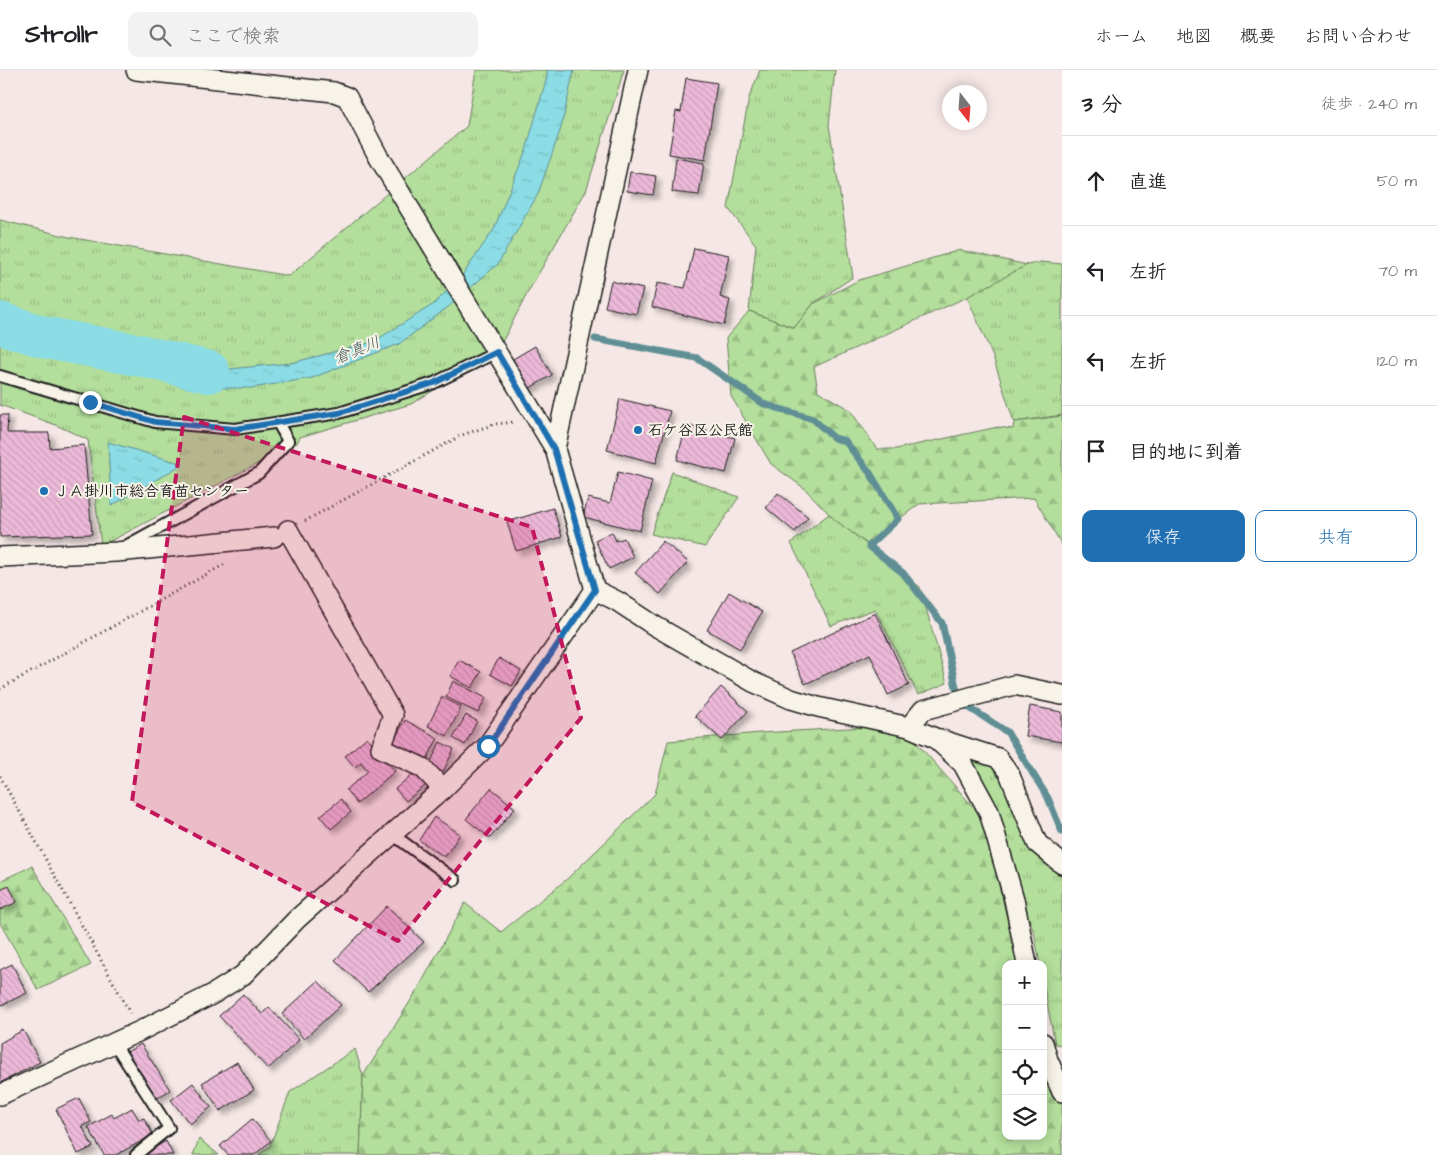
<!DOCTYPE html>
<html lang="ja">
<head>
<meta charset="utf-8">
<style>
	:root { --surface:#fff; --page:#f2f2f2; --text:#202124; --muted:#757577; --line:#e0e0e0; --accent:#1f6fb2 }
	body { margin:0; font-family:"Architects Daughter","Klee One",sans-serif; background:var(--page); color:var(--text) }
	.controls { position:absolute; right:15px; bottom:15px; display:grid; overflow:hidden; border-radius:10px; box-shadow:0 2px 12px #0003 }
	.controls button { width:45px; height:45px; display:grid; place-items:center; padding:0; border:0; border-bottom:1px solid var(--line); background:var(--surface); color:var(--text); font:25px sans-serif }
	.compass { position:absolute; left:942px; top:15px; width:45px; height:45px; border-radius:50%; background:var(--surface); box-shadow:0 2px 12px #0003; rotate:163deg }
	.stop { position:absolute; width:15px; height:15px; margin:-11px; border:4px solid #1f6fb2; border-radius:50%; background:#fff }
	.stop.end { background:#1f6fb2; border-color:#fff; box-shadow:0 1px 5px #0008 }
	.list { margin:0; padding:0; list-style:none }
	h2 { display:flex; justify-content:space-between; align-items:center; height:65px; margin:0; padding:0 20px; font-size:21px }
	h2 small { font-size:16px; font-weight:400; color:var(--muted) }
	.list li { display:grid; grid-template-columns:32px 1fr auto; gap:15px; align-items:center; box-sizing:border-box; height:90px; padding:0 20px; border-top:1px solid var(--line) }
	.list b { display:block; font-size:19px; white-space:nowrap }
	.list em { font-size:16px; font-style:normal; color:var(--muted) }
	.actions { display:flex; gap:10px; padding:15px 20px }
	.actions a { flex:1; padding:11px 0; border:1px solid var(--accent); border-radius:10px; text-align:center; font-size:18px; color:var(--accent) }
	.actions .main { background:var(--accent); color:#fff }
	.icon { flex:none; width:28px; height:28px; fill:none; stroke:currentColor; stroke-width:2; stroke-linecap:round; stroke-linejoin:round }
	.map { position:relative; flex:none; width:1062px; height:1085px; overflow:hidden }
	header { display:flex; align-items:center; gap:30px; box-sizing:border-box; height:70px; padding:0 25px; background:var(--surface); border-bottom:1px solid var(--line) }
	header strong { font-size:24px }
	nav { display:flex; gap:28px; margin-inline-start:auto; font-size:18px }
	.search { width:350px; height:45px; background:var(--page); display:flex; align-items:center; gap:12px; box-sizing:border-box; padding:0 18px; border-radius:10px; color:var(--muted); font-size:19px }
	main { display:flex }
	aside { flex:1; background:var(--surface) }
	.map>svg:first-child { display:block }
	.grass { fill:url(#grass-tufts); stroke:#687d5c }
	.forest { fill:url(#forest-firs); stroke:#687d5c }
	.water { fill:url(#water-ripples); stroke:#5f8f95 }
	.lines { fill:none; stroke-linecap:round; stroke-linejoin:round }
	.stream { stroke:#5f8f95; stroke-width:7 }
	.river { stroke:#8bdce5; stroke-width:42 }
	.building { fill:url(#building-back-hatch); stroke:#1c1c1c; filter:url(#shadow) }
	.lane-casing { stroke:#1c1c1c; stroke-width:14 }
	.street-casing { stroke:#1c1c1c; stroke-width:22 }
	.path { stroke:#1c1c1c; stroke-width:3; stroke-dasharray:1 4; stroke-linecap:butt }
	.lane { stroke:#f7f3e8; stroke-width:10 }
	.street { stroke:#f7f3e8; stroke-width:19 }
	.route { stroke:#1f6fb2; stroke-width:6 }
	.marked { fill:#c2185b; fill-opacity:0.2; stroke:#c2185b; stroke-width:4; stroke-dasharray:10 6; stroke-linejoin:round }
	.poi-dot { fill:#1f6fb2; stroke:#f7f3e8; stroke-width:2 }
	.labels { text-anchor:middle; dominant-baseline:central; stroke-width:4; stroke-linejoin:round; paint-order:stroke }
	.poi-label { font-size:15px; font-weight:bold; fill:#1c1c1c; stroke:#f7f3e8; text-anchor:start }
	.water-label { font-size:16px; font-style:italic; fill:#3d5658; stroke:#f7f3e8 }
</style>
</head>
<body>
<header>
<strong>Strollr</strong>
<div class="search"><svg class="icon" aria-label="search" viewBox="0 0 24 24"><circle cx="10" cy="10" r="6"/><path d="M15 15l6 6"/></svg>ここで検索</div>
<nav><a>ホーム</a><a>地図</a><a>概要</a><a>お問い合わせ</a></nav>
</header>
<main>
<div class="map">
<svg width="1062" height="1085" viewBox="0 0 1062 1085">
	<defs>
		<pattern id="grass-tufts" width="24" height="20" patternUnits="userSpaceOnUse" patternTransform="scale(1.25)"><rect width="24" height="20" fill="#b3de9b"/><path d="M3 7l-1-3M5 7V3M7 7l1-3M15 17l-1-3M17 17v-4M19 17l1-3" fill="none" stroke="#99be85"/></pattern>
		<pattern id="forest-firs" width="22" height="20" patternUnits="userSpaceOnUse" patternTransform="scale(1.25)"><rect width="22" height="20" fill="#b3de9b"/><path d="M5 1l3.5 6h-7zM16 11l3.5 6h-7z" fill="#99be85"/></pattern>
		<pattern id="water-ripples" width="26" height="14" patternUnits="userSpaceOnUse" patternTransform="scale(1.25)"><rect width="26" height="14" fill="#8bdce5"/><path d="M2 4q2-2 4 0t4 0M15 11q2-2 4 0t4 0" fill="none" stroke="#77bcc4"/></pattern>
		<pattern id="building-back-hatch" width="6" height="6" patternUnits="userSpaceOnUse" patternTransform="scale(1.25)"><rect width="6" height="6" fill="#ecb9d8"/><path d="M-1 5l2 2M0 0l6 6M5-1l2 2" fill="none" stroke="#ca9eb9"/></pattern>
		<filter id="shadow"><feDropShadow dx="4.5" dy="4.5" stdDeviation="2.5" flood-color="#0004"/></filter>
	</defs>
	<rect width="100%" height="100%" fill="#f5e7e5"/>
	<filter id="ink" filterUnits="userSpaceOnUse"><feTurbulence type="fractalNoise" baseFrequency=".02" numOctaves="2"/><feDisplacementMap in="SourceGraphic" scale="10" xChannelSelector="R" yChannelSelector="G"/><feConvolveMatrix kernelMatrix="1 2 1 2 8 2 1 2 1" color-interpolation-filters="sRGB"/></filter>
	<g filter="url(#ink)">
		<!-- grass -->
		<g class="grass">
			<polygon points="476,0 624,0 586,121 528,222 497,282 411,334 300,367 297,373 101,476 88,370 56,355 0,335 0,150 69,167 289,206 467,56"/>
			<polygon points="760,0 835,0 829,55 853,207 813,234 794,258 749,241 756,175 728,138 749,28"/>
			<polygon points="1041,192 1062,194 1062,345 1014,352 993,287 967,227 996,207 1014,198"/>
			<polygon points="672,402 739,427 705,477 651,464"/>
			<polygon points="829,444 920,517 947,613 918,625 875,539 831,556 791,473"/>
			<polygon points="962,679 1009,703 1032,779 1062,806 1062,975 1055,974 1043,912 1043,894 1040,894 1034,862 989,742"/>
			<polygon points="355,979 363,1006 360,1085 258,1085 270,1076 290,1022"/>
			<polygon points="199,1069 219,1085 193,1085"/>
		</g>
		<!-- forest -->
		<g class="forest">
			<polygon points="960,180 1027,195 967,227 814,297 818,321 850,340 877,379 896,379 998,357 1013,359 1014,352 1062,346 1062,475 1034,428 919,434 902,447 870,476 835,450 804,418 771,394 731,326 726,268 749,241 794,258 813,234 859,210"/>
			<polygon points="901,655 983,748 1018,894 1006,894 1006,1066 1043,1066 1043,1002 1062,1031 1062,1085 360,1085 363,1006 418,919 465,833 501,862 567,809 655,724 668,671 760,663"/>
			<polygon points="32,796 91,895 38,920 0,853 0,811"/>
		</g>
		<!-- water -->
		<g class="water">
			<polygon points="547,0 574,0 561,58 538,124 498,194 447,238 399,274 312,308 252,318 187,318 89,290 53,269 152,289 229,299 291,293 373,272 434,234 464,203 494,159 526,80 547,7"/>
			<polygon points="108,372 183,394 111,436"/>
		</g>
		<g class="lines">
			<!-- stream -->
			<polyline class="stream" points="595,269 697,288 764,334 813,349 834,368 845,371 870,403 898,449 869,476 903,503 942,553 959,631 1007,662 1048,728 1062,762"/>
			<!-- river -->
			<polyline class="river" points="0,253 47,268 143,286 209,302"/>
		</g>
		<!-- building -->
		<g class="building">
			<polygon points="686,8 717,13 705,90 669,84 676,41 681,42"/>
			<polygon points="676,88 704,93 699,125 672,122"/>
			<polygon points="630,102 656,106 653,125 627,121"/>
			<polygon points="694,178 729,185 720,227 730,230 724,255 652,237 657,213 685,218"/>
			<polygon points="611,211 643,219 636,244 605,237"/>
			<polygon points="535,276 552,305 525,321 508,292"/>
			<polygon points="620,329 670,341 656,393 607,380"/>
			<polygon points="0,345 8,345 7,363 49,363 50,378 84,375 92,464 0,467"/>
			<polygon points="686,355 735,368 726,403 677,390"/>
			<polygon points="618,402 652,411 640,461 583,447 588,428 610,433"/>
			<polygon points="778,423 808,447 795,462 766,438"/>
			<polygon points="553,438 562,467 516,481 507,452"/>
			<polygon points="612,462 616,471 624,468 633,487 609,499 595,470"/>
			<polygon points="663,471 688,492 660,524 635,503"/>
			<polygon points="729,522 762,542 740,579 707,560"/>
			<polygon points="875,543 909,615 888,625 870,584 805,614 790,583"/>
			<polygon points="499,588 521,601 512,616 490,604"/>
			<polygon points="459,590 481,602 472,618 450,606"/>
			<polygon points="453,611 486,628 478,643 446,627"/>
			<polygon points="721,617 748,641 722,670 695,646"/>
			<polygon points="442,627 461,637 447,666 428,656"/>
			<polygon points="1030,636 1062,642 1062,672 1025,666"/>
			<polygon points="466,645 477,651 465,675 453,668"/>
			<polygon points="405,650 438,668 426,691 392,674"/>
			<polygon points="367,667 395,701 357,734 346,720 368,701 361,692 355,697 345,686"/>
			<polygon points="440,672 454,679 443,702 429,696"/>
			<polygon points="415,702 426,715 406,731 395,719"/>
			<polygon points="491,718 515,738 490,768 466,749"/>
			<polygon points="341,729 351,742 331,759 320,746"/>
			<polygon points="434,747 460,764 445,787 419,770"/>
			<polygon points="9,816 17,832 0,840 0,820"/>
			<polygon points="387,836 424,872 368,922 335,890"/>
			<polygon points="12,894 27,923 2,935 0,932 0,900"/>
			<polygon points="318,911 341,935 304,969 282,944"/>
			<polygon points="243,924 262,944 269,937 299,970 268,999 219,946"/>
			<polygon points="23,960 40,992 0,1013 0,973"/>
			<polygon points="141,974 170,1020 154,1030 125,983"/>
			<polygon points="237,992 254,1020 220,1041 202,1013"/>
			<polygon points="193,1013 211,1037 190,1054 171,1030"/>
			<polygon points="79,1028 91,1052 82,1056 93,1077 78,1084 56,1039"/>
			<polygon points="132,1038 139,1050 144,1048 153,1065 116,1085 104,1085 88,1057 112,1044 114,1048"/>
			<polygon points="252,1049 271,1071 254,1085 228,1085 220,1076"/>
			<polygon points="166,1071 173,1085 147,1085 146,1083"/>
		</g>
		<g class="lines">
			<!-- lane casing -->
			<g class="lane-casing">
				<g id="lane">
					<polyline points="0,306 155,352 235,359 339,343 434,313 497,282"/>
					<polyline points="126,476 259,403 288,371 278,353"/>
					<polyline points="392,764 455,810"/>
					<polyline points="114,973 169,1058 136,1085"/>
				</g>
			</g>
			<!-- street casing -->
			<g class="street-casing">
				<g id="street">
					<polyline points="136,0 334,22 347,27 378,86 555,379 595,520 617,531 655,556 753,612 791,629 818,637 909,657 935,668 963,694 989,742 1014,829 1027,894"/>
					<polyline points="555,379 638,0"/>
					<polyline points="288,460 393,645 381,678 423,698 443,719"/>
					<polyline points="0,487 116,482 274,467"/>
					<polyline points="909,657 923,640 1014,615 1062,625"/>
					<polyline points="939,669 998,688 1009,703 1037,773 1062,794"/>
					<polyline points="1043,973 1048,990 1062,1022"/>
					<polyline points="0,1025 140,961 213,924 243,905 297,849 443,719 487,676 595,520"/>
				</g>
			</g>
			<!-- path -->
			<g class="path">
				<polyline points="305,451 462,365 495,354 515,352"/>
				<polyline points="0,619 227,493"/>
				<polyline points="0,706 130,943"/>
			</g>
			<!-- lane -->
			<use href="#lane" class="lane"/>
			<!-- street -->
			<use href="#street" class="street"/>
		</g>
	</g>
	<g class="lines" filter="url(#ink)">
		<!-- route -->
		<polyline class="route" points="90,332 155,352 235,359 339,343 434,313 497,282 554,379 595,520 488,676"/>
	</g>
	<!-- marked area -->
	<path class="marked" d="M184,347L532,457L581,648L398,871L132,732Z"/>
	<!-- markers -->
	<g class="poi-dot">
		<circle cx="638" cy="360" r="5"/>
		<circle cx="44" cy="421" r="5"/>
	</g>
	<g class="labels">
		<!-- poi labels -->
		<g class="poi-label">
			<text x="648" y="360">石ケ谷区公民館</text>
			<text x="54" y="421">ＪＡ掛川市総合育苗センター</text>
		</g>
		<!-- water labels -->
		<g class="water-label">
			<text transform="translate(357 280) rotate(-22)">倉真川</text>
		</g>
	</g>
</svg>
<div class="controls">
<button>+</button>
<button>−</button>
<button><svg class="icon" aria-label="locate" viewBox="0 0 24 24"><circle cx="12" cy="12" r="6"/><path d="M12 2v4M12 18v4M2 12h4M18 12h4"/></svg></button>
<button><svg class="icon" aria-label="layers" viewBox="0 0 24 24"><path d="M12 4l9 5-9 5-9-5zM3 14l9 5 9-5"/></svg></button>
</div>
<svg class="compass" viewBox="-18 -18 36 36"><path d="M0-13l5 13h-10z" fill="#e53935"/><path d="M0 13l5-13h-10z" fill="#757577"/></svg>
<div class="stop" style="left:488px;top:676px"></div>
<div class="stop end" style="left:90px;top:332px"></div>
</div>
<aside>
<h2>3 分<small>徒歩 · 240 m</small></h2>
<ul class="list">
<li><svg class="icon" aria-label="ahead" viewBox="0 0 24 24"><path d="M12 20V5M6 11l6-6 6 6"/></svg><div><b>直進</b></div><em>50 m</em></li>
<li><svg class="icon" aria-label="left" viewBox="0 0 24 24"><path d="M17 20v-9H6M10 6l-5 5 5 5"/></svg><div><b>左折</b></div><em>70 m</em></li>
<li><svg class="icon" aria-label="left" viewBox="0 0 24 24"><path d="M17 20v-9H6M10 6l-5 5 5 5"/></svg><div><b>左折</b></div><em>120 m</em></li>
<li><svg class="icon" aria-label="arrive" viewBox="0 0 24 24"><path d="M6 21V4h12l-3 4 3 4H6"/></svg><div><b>目的地に到着</b></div></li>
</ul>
<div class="actions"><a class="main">保存</a><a>共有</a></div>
</aside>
</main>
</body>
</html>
